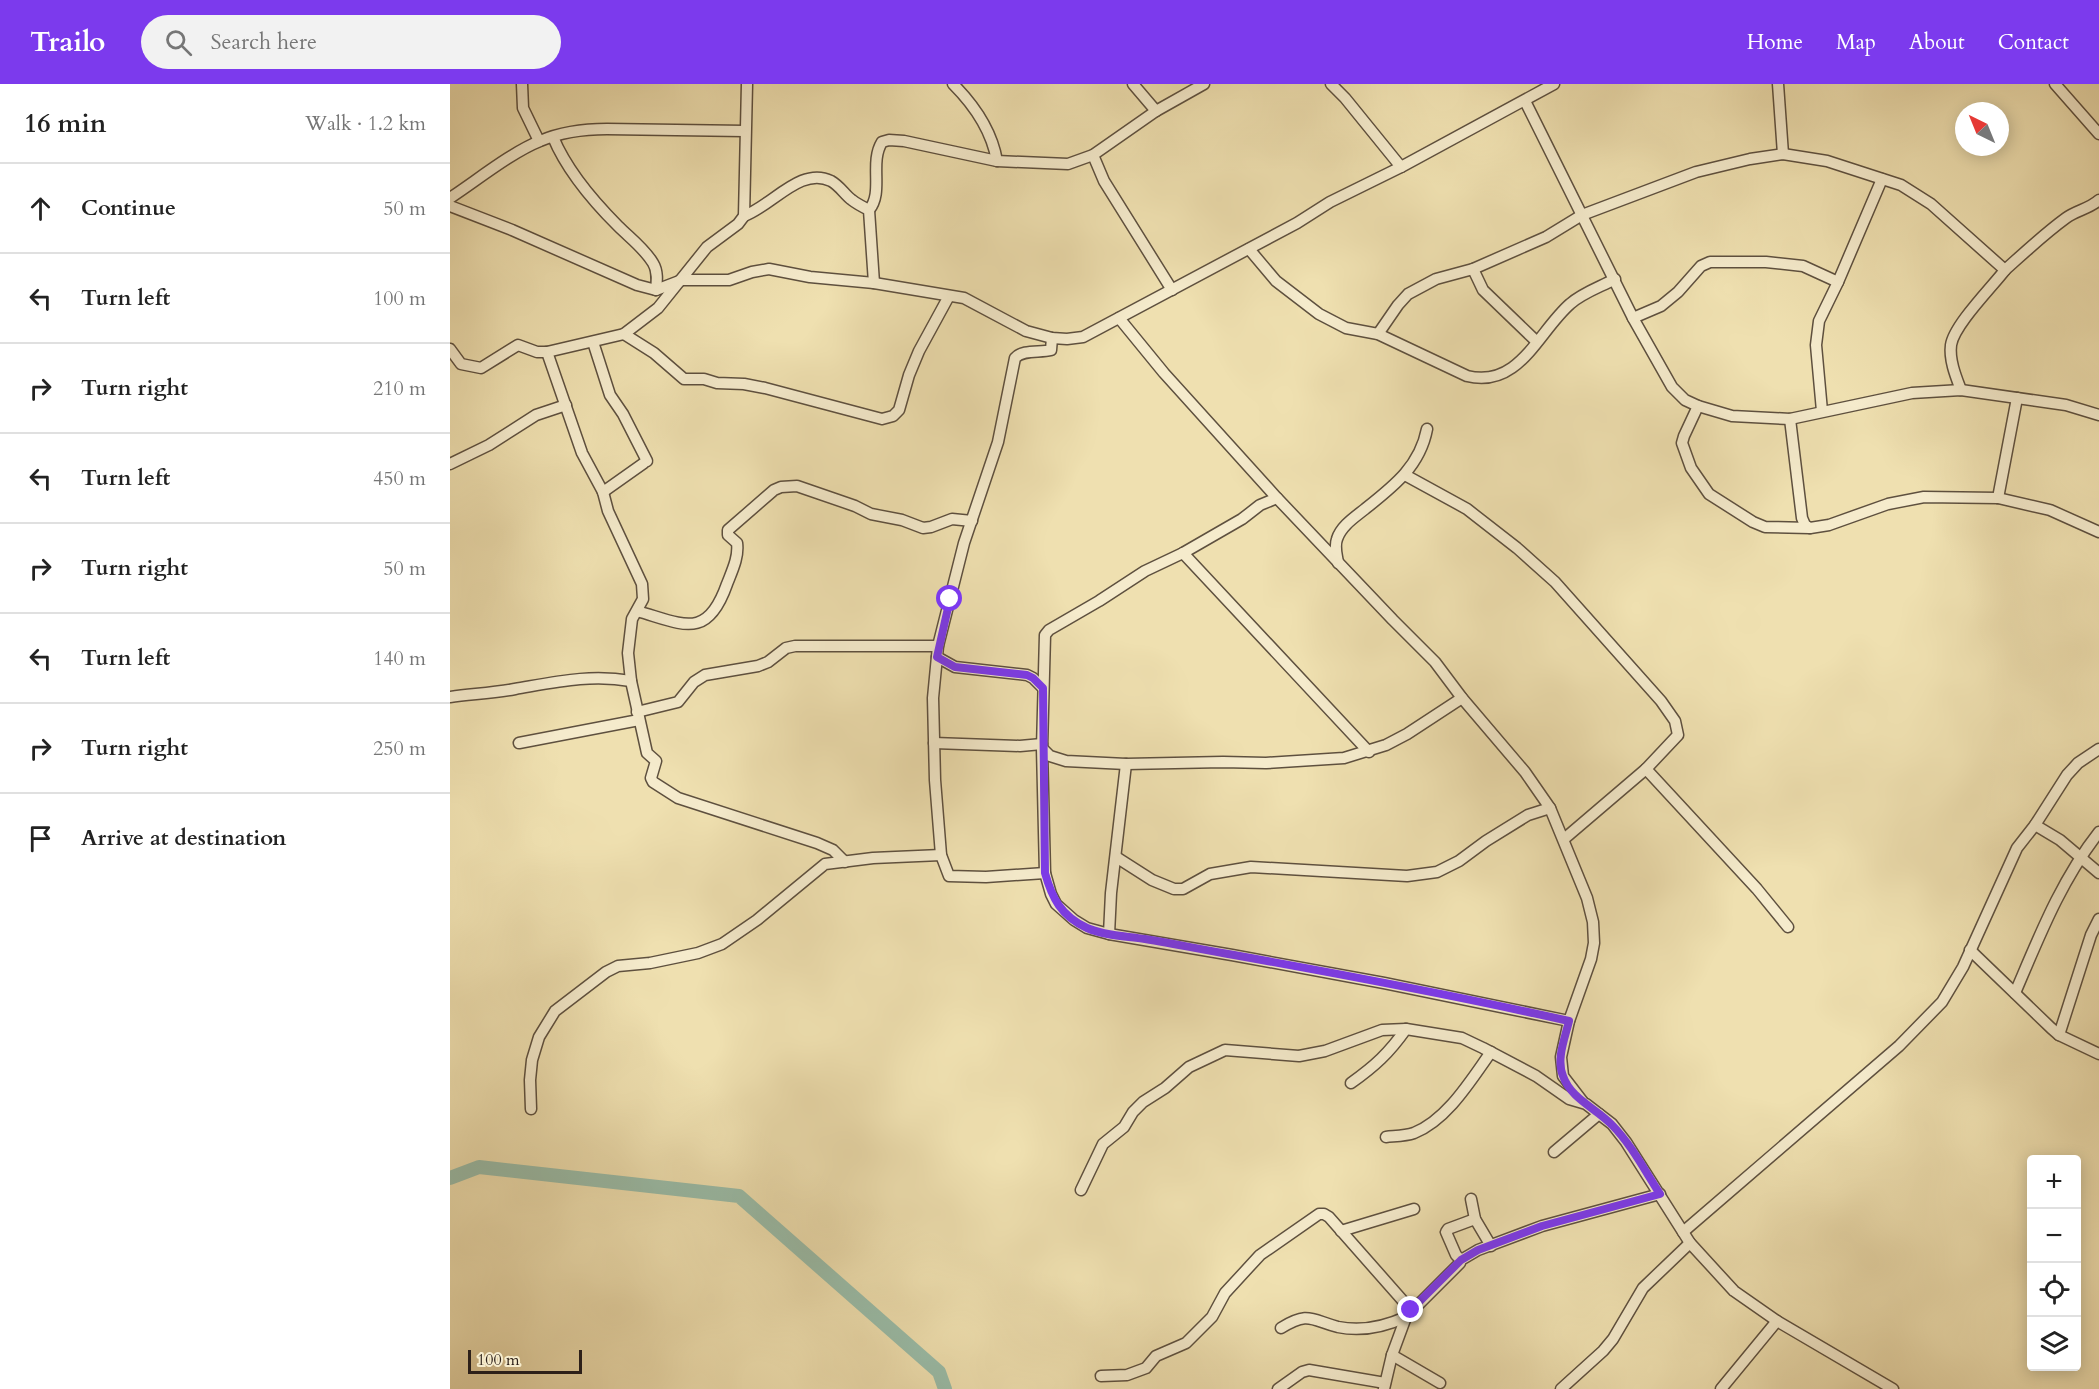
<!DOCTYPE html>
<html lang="en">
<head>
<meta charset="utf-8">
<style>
	:root { --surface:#fff; --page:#f2f2f2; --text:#222; --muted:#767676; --line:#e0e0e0; --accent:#7c3aed }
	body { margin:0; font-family:Cardo,serif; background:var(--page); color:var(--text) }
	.controls { position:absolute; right:18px; bottom:18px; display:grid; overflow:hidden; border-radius:6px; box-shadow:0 3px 15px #0003 }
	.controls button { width:54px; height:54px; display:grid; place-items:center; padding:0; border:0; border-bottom:2px solid var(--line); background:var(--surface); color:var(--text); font:30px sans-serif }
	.compass { position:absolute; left:1505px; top:18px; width:54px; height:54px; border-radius:50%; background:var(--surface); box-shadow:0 3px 15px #0003; rotate:317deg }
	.scale { position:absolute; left:18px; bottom:15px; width:114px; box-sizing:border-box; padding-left:6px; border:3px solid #2d2019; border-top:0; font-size:16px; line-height:21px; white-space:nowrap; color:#2d2019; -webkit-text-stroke:4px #f5ebcc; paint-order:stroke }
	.stop { position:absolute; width:18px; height:18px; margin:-14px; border:4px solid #7c3aed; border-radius:50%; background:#fff }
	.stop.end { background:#7c3aed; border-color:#fff; box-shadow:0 2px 6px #0008 }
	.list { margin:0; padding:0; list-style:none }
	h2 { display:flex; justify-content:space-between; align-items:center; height:78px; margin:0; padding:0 24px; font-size:26px }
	h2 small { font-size:20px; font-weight:400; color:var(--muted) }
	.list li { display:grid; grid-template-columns:39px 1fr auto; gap:18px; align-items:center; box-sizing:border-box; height:90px; padding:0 24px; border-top:2px solid var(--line) }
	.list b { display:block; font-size:22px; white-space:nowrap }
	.list em { font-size:20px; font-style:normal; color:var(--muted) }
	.icon { flex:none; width:33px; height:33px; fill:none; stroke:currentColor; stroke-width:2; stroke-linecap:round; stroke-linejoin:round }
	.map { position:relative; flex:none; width:1649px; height:1305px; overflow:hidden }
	header { display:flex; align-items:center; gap:36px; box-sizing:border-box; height:84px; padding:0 30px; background:var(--accent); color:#fff }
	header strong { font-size:28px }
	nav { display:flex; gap:33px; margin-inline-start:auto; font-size:21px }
	.search { width:420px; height:54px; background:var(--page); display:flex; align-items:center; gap:15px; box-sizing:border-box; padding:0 21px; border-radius:33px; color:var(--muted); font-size:22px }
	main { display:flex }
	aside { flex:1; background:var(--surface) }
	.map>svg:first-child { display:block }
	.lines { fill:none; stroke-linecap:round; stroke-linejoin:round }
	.river { stroke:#9abda9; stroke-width:14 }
	.minor-casing { stroke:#5e503f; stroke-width:13 }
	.minor { stroke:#f5ebcc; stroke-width:10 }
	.route { stroke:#7c3aed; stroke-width:8 }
</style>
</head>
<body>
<header>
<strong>Trailo</strong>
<div class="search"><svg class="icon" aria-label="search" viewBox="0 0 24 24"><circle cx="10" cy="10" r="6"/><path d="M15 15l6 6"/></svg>Search here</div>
<nav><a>Home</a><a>Map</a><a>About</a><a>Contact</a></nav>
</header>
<main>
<aside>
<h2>16 min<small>Walk · 1.2 km</small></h2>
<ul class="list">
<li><svg class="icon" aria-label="ahead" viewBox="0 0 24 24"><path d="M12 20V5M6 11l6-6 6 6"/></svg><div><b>Continue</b></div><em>50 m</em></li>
<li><svg class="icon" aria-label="left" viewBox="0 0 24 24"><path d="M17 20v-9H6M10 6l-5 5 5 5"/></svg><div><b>Turn left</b></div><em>100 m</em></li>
<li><svg class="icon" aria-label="right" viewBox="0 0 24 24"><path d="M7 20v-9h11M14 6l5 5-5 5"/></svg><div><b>Turn right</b></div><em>210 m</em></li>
<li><svg class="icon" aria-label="left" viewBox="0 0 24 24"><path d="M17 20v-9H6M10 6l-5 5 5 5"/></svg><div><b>Turn left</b></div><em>450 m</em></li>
<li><svg class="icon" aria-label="right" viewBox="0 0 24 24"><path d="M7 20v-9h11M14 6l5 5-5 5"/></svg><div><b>Turn right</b></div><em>50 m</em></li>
<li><svg class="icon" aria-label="left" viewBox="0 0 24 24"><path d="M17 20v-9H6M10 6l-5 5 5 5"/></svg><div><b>Turn left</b></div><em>140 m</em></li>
<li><svg class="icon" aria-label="right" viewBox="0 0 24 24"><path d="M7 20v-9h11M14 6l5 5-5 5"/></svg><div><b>Turn right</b></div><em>250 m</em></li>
<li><svg class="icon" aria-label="arrive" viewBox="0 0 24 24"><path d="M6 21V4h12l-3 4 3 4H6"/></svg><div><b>Arrive at destination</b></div></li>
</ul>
</aside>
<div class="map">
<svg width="1649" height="1305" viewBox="0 0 1649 1305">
	<rect width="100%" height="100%" fill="#efe0b0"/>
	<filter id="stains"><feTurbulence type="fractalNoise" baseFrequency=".00333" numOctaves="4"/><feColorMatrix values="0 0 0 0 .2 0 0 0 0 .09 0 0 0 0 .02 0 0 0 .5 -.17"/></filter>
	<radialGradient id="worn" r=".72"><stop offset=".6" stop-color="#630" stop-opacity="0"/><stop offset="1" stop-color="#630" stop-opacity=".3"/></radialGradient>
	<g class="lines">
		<!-- river -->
		<polyline class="river" points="0,1094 29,1083 289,1112 489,1288 495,1305"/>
		<!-- minor casing -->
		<g class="minor-casing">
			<g id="minor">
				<polyline points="72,0 73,24 89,57"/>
				<path d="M503,0C524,21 542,48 547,77"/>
				<polyline points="683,0 706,27"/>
				<polyline points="881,0 895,14 951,83"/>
				<polyline points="1328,0 1333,70"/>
				<polyline points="1605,0 1649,50"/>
				<polyline points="1075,17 1183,234 1222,303 1235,316 1248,322 1282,332 1340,335 1462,309 1511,306 1616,321 1649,331"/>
				<path d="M103,53C117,87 142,116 168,142C180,154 194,164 203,179C208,187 207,197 206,206"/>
				<polyline points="643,71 654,97 722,206"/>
				<path d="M0,114C26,97 62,68 90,57C111,48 134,45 157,45L295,47"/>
				<polyline points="0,122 62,146 187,201 206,206 232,196 279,196 302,188 319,185 360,193 424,199 514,214 576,247 602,254 617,255 633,253 847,139 880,118 951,83 1104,0"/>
				<path d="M419,126C434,108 419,79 432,58L439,56L454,57L547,77L618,80L643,71L706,27L754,0"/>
				<path d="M294,132C323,121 351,82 381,97C390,102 395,111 402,116C407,120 413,123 419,126L424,199"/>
				<path d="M799,165L826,197L869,230L896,244L928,250L1017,292C1069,305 1088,248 1120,220C1132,209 1150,203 1165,195"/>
				<polyline points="1023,185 1033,206 1086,257"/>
				<polyline points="669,234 714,289 827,414 943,536 985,578 1012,614 1075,688 1100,724 1137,814 1143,838 1144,859 1141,875 1119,937 1111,973 1113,992 1133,1018"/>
				<polyline points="1183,234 1211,222 1228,208 1251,182 1260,178 1316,178 1353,182 1388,198"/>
				<polyline points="174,250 204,269 234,295 254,295 267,299 294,300 315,304 432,335 443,332 449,326 459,291 469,267 499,212"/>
				<path d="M928,250L948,221L958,210L986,195L1023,185L1096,153L1132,131L1246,88L1300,75L1333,70L1377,77L1451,101L1481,120L1555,186C1575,168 1594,150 1616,134C1627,126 1639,125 1649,116"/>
				<polyline points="143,258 160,311 173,330 197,377"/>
				<polyline points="0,265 11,280 31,284 68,261 87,268 97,268 174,250 208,224 257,163 288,140 294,132 297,0"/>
				<polyline points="97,268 132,369 153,408 158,427 192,500 193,515 182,535 178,569 181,597 197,669 206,677 201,694 203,698 228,714 367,759 383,766 395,778"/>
				<path d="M1511,306C1506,293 1499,276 1501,261C1504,241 1542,203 1555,186"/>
				<polyline points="1248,322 1234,352 1232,359 1241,384 1259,410 1303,438 1315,443 1360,444"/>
				<polyline points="1372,327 1366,261 1369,237 1388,198 1432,95"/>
				<polyline points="1340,335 1352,434 1355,441 1360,444 1379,441 1438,420 1474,413 1548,414 1600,426 1649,448"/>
				<polyline points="0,380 39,361 86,331 116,321"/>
				<polyline points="955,391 1017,425 1067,464 1105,498 1211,617 1225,637 1228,651 1196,685"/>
				<polyline points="153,408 194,379"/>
				<polyline points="827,414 810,421 792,435 733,469 695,487 649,517 599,546 595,551 592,664 595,789 601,810 606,820 624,836 637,844 659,850 782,871 934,899 1119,937"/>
				<polyline points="1548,414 1567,314"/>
				<polyline points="733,469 919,668"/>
				<path d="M888,479C887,471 884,463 887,455C891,442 905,433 915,425C944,402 970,382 977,345"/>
				<path d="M187,527C233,540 257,557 277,500C282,487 289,473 287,459L278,451V446L324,406L331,403L347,402L405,422L421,430L452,436L473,444L481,443L502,435L522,437"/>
				<polyline points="487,573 505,583 577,591 583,594 593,604"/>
				<path d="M0,613C22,610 44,609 65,605C106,598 140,590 181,597"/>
				<polyline points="187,628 228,618 244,598 255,591 308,582 318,578 336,564 345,562 488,562"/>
				<polyline points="69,659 189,636"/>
				<polyline points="484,659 570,662 592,660"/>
				<polyline points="592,664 600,672 616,677 676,680 773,678 816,679 894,674 936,661 957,650 1012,614"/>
				<polyline points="1585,741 1610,756 1649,789"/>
				<polyline points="1114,755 1196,685 1307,805 1338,843"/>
				<polyline points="666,773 702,796 724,805 733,805 760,790 801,783 957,792 987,788 1009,777 1036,757 1078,731 1100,724"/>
				<path d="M595,789L536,793L499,792L491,771L485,696L483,614L488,562L514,459L548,358L565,274C573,265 590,269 601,266L602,254"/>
				<polyline points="659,850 661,809 676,680"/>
				<polyline points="1520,866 1601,944 1609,951 1649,970"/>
				<path d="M1565,909C1589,853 1611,796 1649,748"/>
				<polyline points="1609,951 1641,851 1649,835"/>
				<path d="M901,999C925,982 939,969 956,945"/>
				<polyline points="81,1025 80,996 82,976 89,953 105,927 156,888 168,882 200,879 248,869 272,860 307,836 375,780 423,774 491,771"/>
				<path d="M936,1053C945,1052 955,1052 964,1049C997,1036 1021,996 1041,968"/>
				<polyline points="1104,1068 1149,1030"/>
				<polyline points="631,1106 653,1060 674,1043 683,1028 693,1018 715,1004 739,983 775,966 849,972 875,967 932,946 956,945 1012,954 1033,964 1086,992 1119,1015 1136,1020 1162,1040 1176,1058 1240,1159 1284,1207 1327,1237 1443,1305"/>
				<polyline points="1021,1115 1025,1135 1041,1162"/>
				<polyline points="891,1147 964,1125"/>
				<polyline points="1233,1148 1449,962 1492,918 1513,883 1567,764 1585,741 1617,691 1628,679 1649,665"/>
				<polyline points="1011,1176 1006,1171 996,1148 998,1145 1025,1135"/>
				<path d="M831,1244C859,1227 861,1236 888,1243C912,1248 934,1243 956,1233"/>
				<polyline points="942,1271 990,1299"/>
				<polyline points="651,1292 677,1291 696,1284 706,1272 736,1259 762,1233 775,1209 810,1171 869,1130 874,1130 879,1133 961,1226"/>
				<polyline points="828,1305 852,1288 859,1286 935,1299"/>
				<polyline points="934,1305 942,1271 956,1233 1010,1179 1011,1176 1028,1166 1092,1142 1210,1110"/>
				<polyline points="1111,1305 1153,1267 1163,1255 1193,1204 1240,1159"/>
				<polyline points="1271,1305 1327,1237"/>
			</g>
		</g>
		<!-- minor -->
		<use href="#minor" class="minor"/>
	</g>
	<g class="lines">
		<!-- route -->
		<path class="route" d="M500,515L487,573L505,583L577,591L583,594L593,604L595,789C602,814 611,832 637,844C655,852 676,852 695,855C725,860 755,866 784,871C896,891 1008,912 1119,937C1115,954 1106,975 1113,992C1121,1015 1146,1024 1162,1041C1181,1060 1195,1087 1210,1110L1092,1142L1028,1166L1011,1176L961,1226"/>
	</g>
	<rect width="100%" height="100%" filter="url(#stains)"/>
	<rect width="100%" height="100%" fill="url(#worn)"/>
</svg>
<div class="controls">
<button>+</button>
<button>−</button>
<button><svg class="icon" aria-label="locate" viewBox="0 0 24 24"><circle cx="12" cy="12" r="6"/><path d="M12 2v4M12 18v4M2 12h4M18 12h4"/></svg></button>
<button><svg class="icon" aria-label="layers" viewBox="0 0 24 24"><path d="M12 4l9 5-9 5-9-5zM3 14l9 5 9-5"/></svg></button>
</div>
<svg class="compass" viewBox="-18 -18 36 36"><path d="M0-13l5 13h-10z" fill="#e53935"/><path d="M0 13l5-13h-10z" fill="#767676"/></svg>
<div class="scale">100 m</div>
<div class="stop" style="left:500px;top:515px"></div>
<div class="stop end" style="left:961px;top:1226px"></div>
</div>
</main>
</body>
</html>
